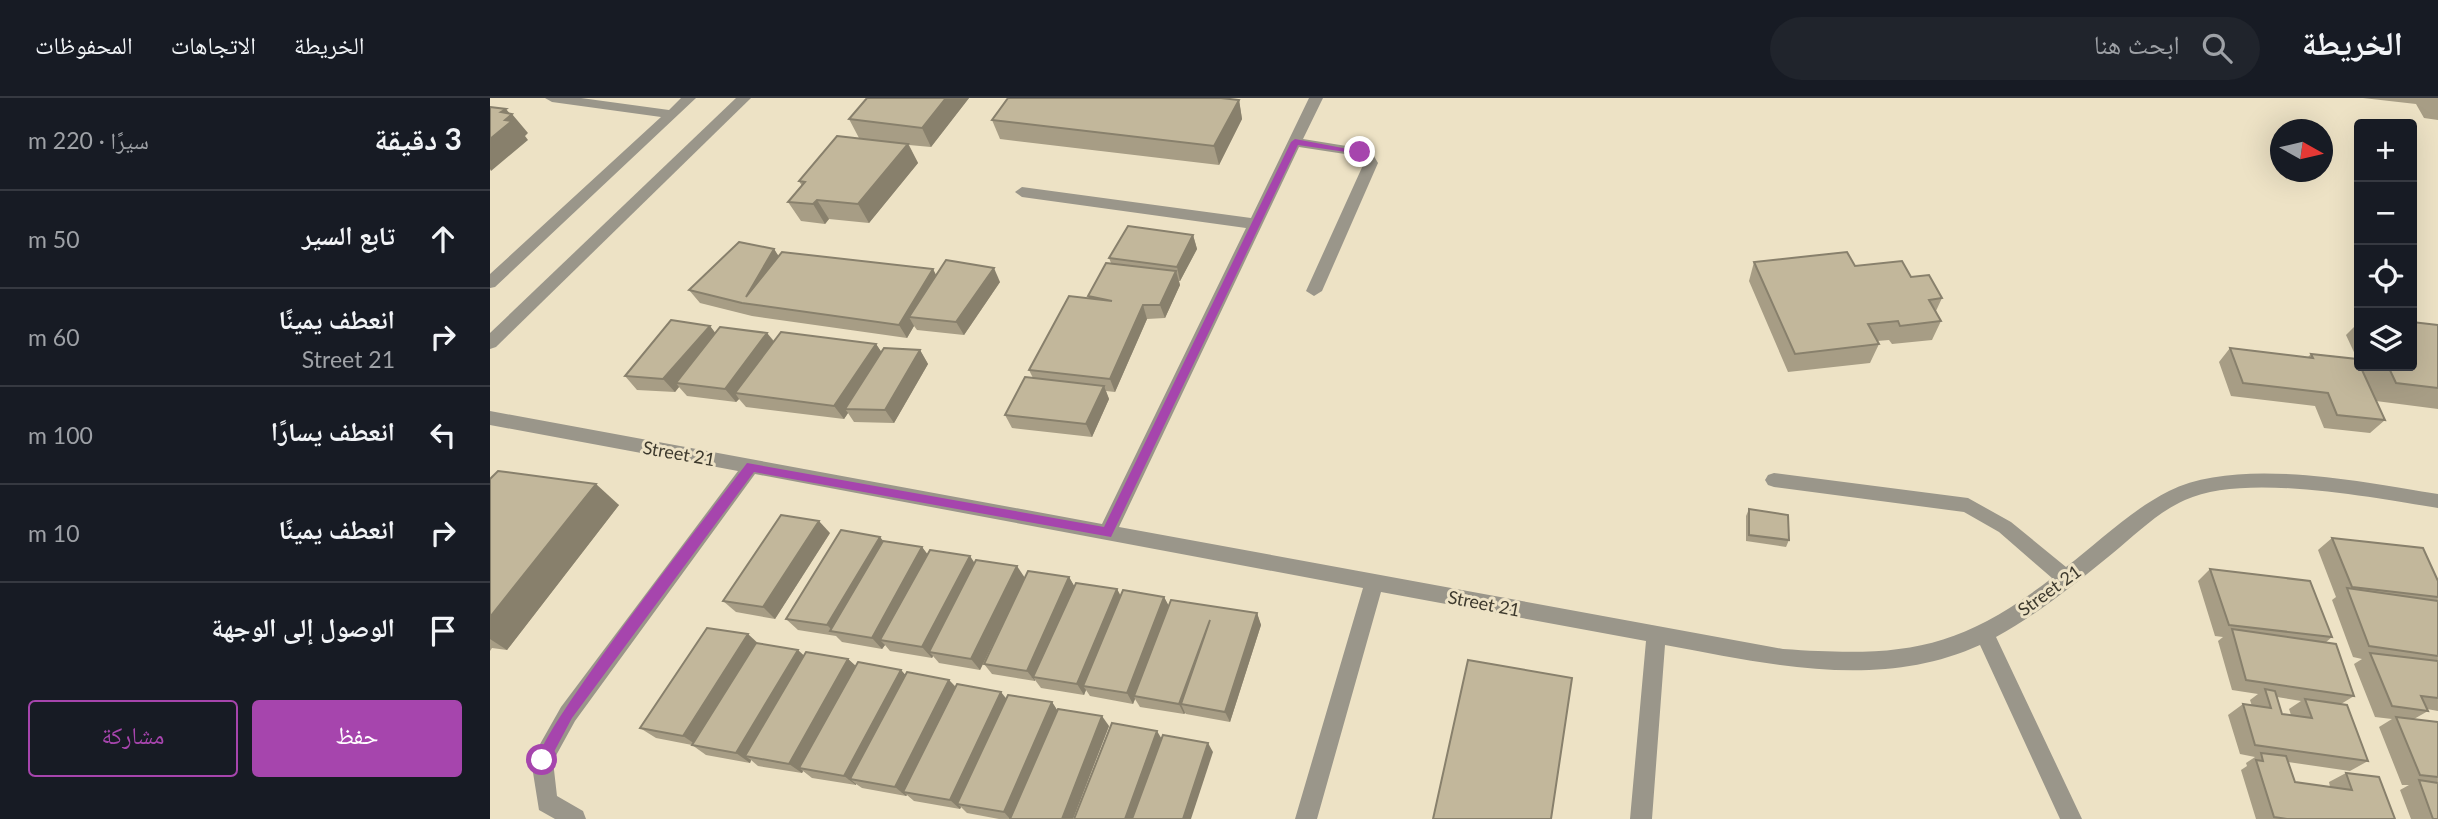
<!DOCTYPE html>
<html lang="ar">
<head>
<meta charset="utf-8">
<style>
	:root { --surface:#171b24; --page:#20242c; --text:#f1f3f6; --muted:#9ea1a6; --line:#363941; --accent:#a645ad }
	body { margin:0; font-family:Lato,"Noto Naskh Arabic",sans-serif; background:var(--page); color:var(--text); direction:rtl }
	.controls { position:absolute; right:21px; top:21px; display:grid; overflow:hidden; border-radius:7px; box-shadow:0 7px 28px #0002 }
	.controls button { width:63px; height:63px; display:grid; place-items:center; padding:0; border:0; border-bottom:2px solid var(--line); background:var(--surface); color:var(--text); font:35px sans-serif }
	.compass { position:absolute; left:1780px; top:21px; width:63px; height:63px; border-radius:50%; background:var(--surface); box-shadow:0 7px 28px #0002; rotate:98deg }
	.stop { position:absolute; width:21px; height:21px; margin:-16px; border:5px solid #a645ad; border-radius:50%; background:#fff }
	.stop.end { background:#a645ad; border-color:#fff; box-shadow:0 2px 7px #0008 }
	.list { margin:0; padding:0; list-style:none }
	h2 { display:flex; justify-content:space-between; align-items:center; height:91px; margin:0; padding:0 28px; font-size:30px }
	h2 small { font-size:23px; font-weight:400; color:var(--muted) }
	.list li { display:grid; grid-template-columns:46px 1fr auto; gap:21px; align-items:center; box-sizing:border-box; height:98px; padding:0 28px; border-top:2px solid var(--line) }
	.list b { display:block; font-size:26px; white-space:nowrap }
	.list p { margin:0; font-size:23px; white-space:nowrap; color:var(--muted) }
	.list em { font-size:23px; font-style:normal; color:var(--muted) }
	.actions { display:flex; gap:14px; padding:21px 28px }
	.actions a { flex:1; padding:16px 0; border:2px solid var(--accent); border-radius:7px; text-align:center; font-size:24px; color:var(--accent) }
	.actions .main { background:var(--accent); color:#fff }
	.icon { flex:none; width:38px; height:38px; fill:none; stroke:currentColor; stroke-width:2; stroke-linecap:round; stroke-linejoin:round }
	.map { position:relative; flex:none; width:1948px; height:721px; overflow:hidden; direction:ltr }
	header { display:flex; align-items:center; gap:42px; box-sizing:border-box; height:98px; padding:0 35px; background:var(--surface); border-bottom:2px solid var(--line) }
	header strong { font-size:33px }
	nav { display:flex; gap:38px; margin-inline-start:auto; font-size:24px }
	.search { width:490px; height:63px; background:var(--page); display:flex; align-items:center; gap:18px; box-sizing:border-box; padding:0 24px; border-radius:38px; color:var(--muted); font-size:26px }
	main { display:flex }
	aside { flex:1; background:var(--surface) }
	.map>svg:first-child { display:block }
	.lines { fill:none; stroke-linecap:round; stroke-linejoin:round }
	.minor { fill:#9a968a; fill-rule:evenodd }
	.wall { fill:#a79d85; fill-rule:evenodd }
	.shaded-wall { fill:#88806c }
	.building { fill:#c2b79b; stroke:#88806c; stroke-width:2 }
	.route { fill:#a645ad }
	.labels { text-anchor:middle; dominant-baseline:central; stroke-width:6; stroke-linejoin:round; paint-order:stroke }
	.street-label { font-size:18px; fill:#3e3a2e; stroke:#ede2c5 }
</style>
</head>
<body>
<header>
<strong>الخريطة</strong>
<div class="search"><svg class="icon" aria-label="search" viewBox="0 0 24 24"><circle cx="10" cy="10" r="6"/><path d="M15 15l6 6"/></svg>ابحث هنا</div>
<nav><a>الخريطة</a><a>الاتجاهات</a><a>المحفوظات</a></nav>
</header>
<main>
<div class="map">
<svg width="1948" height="721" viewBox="0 0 1948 721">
	<rect width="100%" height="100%" fill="#ede2c5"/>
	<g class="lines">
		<!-- minor -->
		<g class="minor">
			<polygon points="55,0 91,0 179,12 191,0 206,0 5,189 0,190 0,176 171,19 62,4"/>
			<polygon points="246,0 261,0 6,249 0,251 0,235"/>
			<path d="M819,0H833L813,41L875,51L881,53L888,65L832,193L824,198L816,193L874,65L868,58L809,49L629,429L1293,551C1410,559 1466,554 1562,480L1509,434L1474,414L1284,389L1278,387L1275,382L1278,377L1284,375L1478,400L1521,424L1576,469C1609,444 1641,412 1679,393C1748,358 1873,384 1948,396V410C1883,400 1755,374 1695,402C1668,414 1646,436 1623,455C1586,485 1548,516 1506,539L1592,721H1570L1490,547C1389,593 1279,566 1175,547L1162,721H1140L1156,543L891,494L827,721H805L873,490L265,376L85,623L63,663L67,698L93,713L96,721H65L49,712L41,662L71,609L248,373L0,327V313L612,426L756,130L532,99L525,94L532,89L761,120Z"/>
		</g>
	</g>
	<!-- wall -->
	<g class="wall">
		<polygon points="377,0 479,0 441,49 419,47 428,65 379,125 339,121 335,126 311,123 298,104 312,88 309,83 369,40 359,21"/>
		<polygon points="1873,0 1948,0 1948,22 1934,20 1926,6"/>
		<polygon points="749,2 752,21 729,67 510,41 502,22"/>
		<polygon points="703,137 707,151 690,183 689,183 690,187 675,220 657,221 625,294 616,293 619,301 602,339 522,330 515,317 543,280 539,272 599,200 598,198 621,165 619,160"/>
		<polygon points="284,151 289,159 443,171 446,177 510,184 474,237 427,232 424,228 417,240 262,218 210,205 199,192"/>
		<polygon points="1264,164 1365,168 1421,179 1452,200 1446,213 1451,223 1442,242 1402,246 1399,242 1387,243 1389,246 1380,265 1298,274 1259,183"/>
		<polygon points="1869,224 1869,265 1856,237"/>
		<polygon points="1948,227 1948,311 1886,303 1870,268 1922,268"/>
		<polygon points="220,228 225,235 277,235 284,243 386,246 391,254 430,252 438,266 404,325 364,324 358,315 354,321 256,309 249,301 246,304 197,298 189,289 185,294 147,292 135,278"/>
		<polygon points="1740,250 1817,260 1821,256 1895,322 1880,335 1834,330 1825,308 1741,298 1729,264"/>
		<polygon points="0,381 129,407 17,552 2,550 0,553"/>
		<polygon points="1259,411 1299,442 1296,449 1256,443 1256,418"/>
		<polygon points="340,435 285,521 246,514 233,503"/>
		<polygon points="1842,440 1948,483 1948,613 1937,611 1938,613 1924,621 1948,624 1948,721 1921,721 1910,692 1919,687 1912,687 1889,629 1902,621 1885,619 1864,566 1872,561 1863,559 1842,502 1846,499 1828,452"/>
		<polygon points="394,444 432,449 438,457 485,465 535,480 579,479 584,488 627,491 631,498 674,499 679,509 767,515 771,527 740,624 696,616 695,615 694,616 650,609 645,601 643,606 600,598 596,592 594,597 551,590 545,582 545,583 502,576 494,566 517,517 490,572 449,565 443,558 442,560 400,553 395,547 392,551 352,544 346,538 308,532 296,521"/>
		<path d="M1720,471L1842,539L1835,545L1864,598L1851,606L1878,663L1860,673L1798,664L1805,684L1840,689L1839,684L1856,675L1905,721H1766L1751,672L1757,668L1756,665L1765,659L1750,656L1738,617L1753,606L1762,608L1760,602L1768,596L1742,592L1728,543L1733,539L1725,538L1708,483ZM1787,599L1811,603L1799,611L1801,617L1792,616Z"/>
		<polygon points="268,545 314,558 358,561 366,568 411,572 415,577 459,582 466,589 516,600 562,604 567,612 619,628 583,721 509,721 477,715 471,709 470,711 424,703 417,697 416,698 372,690 366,686 366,687 322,680 313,673 312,675 268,668 261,662 260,665 216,657 202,647 166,640 150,630"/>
	</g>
	<!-- shaded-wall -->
	<g class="shaded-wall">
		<polygon points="456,0 479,0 441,49 432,30"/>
		<polygon points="749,2 752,21 729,67 724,48"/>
		<polygon points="16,11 21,17 22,16 38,35 35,38 38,42 1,73 0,71 0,41 11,14"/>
		<polygon points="418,46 428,65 379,125 368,106"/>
		<polygon points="327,102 339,121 335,126 323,106"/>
		<polygon points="703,137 707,151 690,183 687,169"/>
		<polygon points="284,151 293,165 256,199"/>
		<polygon points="504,170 510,184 474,237 466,224"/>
		<polygon points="443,171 450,185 419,219 424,228 417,240 409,227"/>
		<polygon points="686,173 690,187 675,220 670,207"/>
		<polygon points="653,207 657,221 625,294 620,281"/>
		<polygon points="220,228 230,241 186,285 189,289 185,294 173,281"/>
		<polygon points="277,235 287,248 245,295 249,301 246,304 235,291"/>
		<polygon points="386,246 395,259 355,311 358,315 354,321 344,308"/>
		<polygon points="430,252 438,266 404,325 395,312"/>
		<polygon points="614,288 619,301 602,339 596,326"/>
		<polygon points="106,386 129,407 17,552 0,541 0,519"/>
		<polygon points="329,423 340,435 285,521 273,509"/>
		<polygon points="390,439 400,451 343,533 337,527"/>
		<polygon points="432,449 441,461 390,542 395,547 392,551 382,540"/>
		<polygon points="480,458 488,470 439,554 443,558 442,560 432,549"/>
		<polygon points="527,468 535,480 490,572 481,561"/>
		<polygon points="579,479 586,491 543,579 545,582 545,583 537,573"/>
		<polygon points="627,491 633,503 593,588 596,592 594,597 587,586"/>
		<polygon points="674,499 680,510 644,598 645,601 643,606 637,595"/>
		<polygon points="767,515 771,527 740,624 735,614"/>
		<polygon points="720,522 691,606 695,615 694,616 689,606"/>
		<polygon points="258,536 271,548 208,648 193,638"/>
		<polygon points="308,552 320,563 255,658 261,662 260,665 246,655"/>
		<polygon points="358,561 370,572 309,670 313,673 312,675 299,666"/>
		<polygon points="411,572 421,583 360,681 366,686 366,687 354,678"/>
		<polygon points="459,582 469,593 413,694 417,697 416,698 405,689"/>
		<polygon points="511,594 519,604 467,706 471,709 470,711 460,702"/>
		<polygon points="562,604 569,615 520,721 514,714"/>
		<polygon points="612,618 619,628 583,721 572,721"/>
		<polygon points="667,633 673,643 645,721 635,721"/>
		<polygon points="718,645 723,654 701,721 693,721"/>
	</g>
	<!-- building -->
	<g class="building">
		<polygon points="377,0 456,0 432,30 359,21"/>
		<polygon points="518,0 731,0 749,2 724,48 502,22"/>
		<polygon points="0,9 16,11 11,14 22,16 15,22 22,23 0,41"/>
		<polygon points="347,38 418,46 368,106 327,102 323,106 298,104 315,84 309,83"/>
		<polygon points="638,128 703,137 687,169 619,160"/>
		<polygon points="249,144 284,151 256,199 292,154 443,171 409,227 252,205 199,192"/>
		<polygon points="1357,154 1365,168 1412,163 1421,179 1439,177 1452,200 1439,202 1451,223 1410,228 1408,223 1378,226 1389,246 1305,256 1264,164"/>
		<polygon points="456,162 504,170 466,224 419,219"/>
		<polygon points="616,165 686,173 670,207 653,207 620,281 539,272 579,198 622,203 598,198"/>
		<polygon points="181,222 220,228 173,281 135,278"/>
		<polygon points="1922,224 1948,227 1948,290 1906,285 1898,268 1922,268"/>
		<polygon points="230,229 277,235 235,291 186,285"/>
		<polygon points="291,234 386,246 344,308 245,295"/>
		<polygon points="394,250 430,252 395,312 355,311"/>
		<polygon points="1740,250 1823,260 1821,256 1867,261 1895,322 1847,317 1838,295 1753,285"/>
		<polygon points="535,279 614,288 596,326 515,317"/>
		<polygon points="8,373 106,386 0,519 0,381"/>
		<polygon points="1259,411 1298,417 1299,442 1259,437"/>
		<polygon points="291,417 329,423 273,509 233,503"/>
		<polygon points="351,432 390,439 337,527 296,521"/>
		<polygon points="1842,440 1933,450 1948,483 1948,499 1862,489"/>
		<polygon points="393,443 432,449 382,540 340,533"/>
		<polygon points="440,452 480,458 432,549 390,542"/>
		<polygon points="486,462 527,468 481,561 439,554"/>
		<polygon points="1720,471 1820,483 1842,539 1739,527"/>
		<polygon points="538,473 579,479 537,573 494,566"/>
		<polygon points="586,485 627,491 587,586 543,579"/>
		<polygon points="1857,490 1948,503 1948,558 1879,548"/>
		<polygon points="633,492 674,499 637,595 593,588"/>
		<polygon points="681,502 767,515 735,614 691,606 720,522 689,606 644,598"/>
		<polygon points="217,530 258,536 193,638 150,630"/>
		<polygon points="1742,531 1846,546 1864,598 1756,582"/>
		<polygon points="266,545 308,552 246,655 202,647"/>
		<polygon points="316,554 358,561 299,666 255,658"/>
		<polygon points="1880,555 1948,563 1948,600 1931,598 1938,613 1902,608"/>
		<polygon points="978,562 1082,580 1061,721 943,721"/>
		<polygon points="368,564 411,572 354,678 309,670"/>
		<polygon points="417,574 459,582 405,689 360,681"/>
		<polygon points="467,586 511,594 460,702 413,694"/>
		<polygon points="1775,591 1785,593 1792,616 1822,620 1815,601 1857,607 1878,663 1765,647 1753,606 1781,610"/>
		<polygon points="518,597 562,604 514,714 467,706"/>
		<polygon points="568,611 612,618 572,721 520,721"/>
		<polygon points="1906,619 1948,624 1948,679 1930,677"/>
		<polygon points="622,625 667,633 635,721 584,721"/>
		<polygon points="673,637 718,645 693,721 642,721"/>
		<polygon points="1771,655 1796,658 1805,684 1862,692 1856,675 1889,679 1905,721 1797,721 1784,719 1766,662 1773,663"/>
		<polygon points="1929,682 1948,685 1948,721 1943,721"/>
	</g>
	<!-- route -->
	<path class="route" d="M805,41L874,54L870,56L808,47L621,439L264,374L82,620L57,667H47C38,645 231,400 257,365L614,429L801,44Z"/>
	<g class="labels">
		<!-- street labels -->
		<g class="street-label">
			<text transform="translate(189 355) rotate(10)">Street 21</text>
			<text transform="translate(1559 492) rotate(-36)">Street 21</text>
			<text transform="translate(994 505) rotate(11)">Street 21</text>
		</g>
	</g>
</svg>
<div class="controls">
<button>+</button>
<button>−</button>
<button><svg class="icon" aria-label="locate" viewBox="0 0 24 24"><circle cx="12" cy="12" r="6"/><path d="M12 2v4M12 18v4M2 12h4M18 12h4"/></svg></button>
<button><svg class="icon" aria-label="layers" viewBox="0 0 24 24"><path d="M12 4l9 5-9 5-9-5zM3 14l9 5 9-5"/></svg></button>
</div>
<svg class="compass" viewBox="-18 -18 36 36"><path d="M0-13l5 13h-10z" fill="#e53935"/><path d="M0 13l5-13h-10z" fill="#9ea1a6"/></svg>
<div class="stop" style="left:52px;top:662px"></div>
<div class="stop end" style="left:870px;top:54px"></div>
</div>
<aside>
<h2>3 دقيقة<small>سيرًا · 220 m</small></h2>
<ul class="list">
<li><svg class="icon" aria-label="ahead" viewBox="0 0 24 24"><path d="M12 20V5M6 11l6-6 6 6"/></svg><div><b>تابع السير</b></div><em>50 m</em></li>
<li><svg class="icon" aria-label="right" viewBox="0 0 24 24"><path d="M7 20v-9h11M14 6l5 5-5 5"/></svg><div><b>انعطف يمينًا</b><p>Street 21</p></div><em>60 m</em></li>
<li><svg class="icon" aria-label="left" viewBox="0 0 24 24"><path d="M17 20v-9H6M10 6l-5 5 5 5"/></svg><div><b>انعطف يسارًا</b></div><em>100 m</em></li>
<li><svg class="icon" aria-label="right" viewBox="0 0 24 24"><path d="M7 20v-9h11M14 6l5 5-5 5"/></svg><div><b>انعطف يمينًا</b></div><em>10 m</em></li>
<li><svg class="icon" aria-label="arrive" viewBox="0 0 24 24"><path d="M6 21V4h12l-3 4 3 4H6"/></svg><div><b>الوصول إلى الوجهة</b></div></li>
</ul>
<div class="actions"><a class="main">حفظ</a><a>مشاركة</a></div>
</aside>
</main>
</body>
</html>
